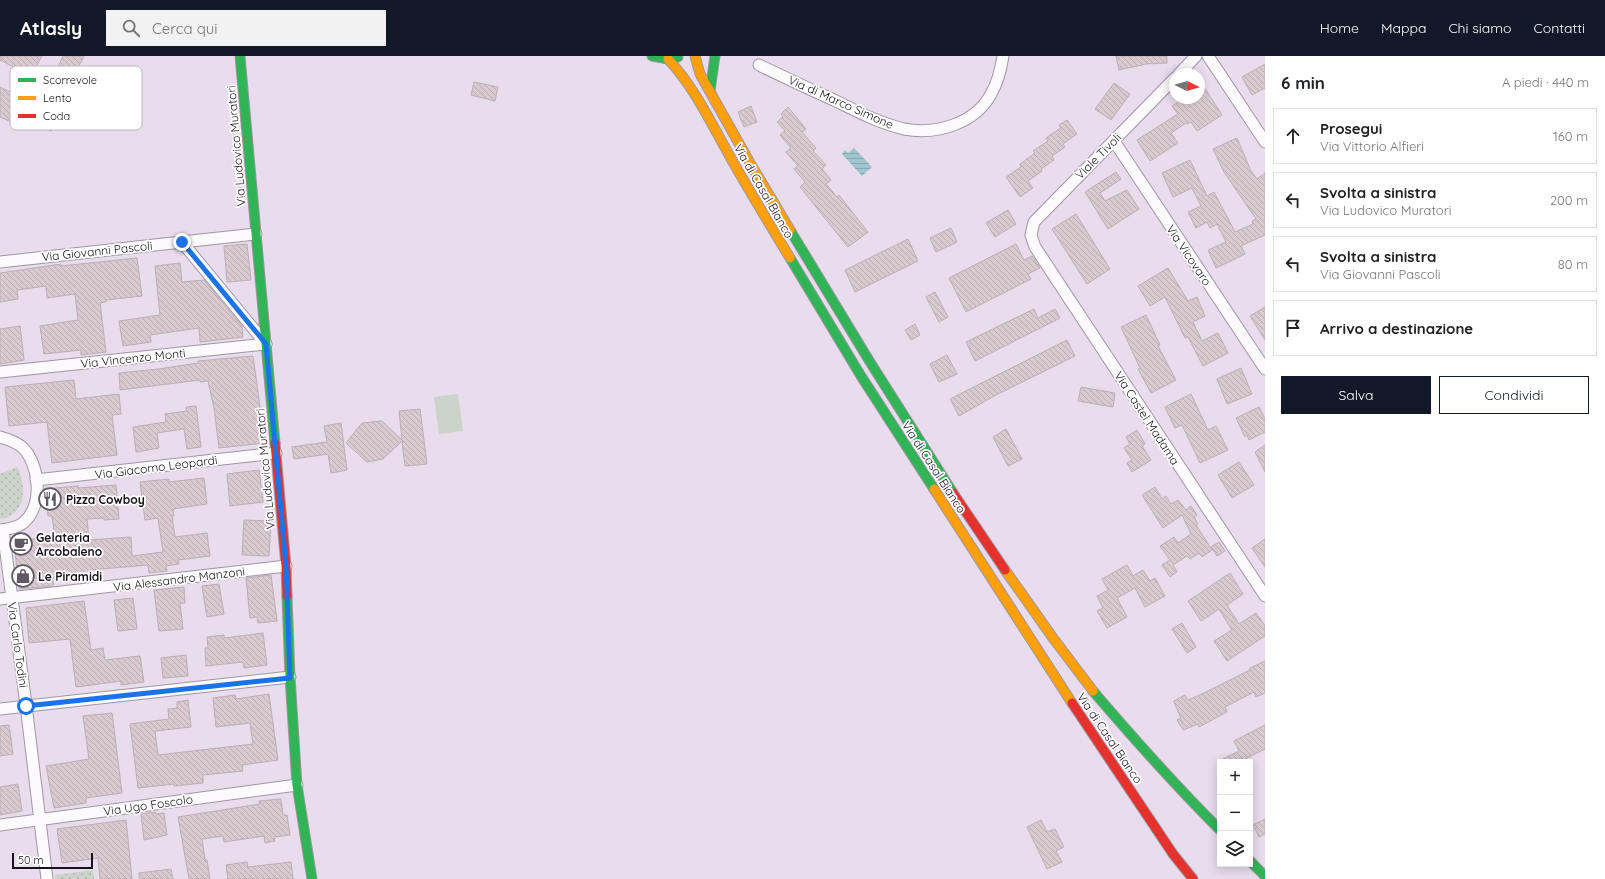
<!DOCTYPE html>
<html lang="it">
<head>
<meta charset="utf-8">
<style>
	:root { --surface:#fff; --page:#f2f2f2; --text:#202124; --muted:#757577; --line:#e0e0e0; --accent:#111827 }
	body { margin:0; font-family:Quicksand,sans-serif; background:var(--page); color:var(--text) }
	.controls { position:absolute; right:12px; bottom:12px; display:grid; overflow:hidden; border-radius:0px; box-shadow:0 2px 10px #0003 }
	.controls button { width:36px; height:36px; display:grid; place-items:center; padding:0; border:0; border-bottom:1px solid var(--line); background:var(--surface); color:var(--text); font:20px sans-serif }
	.compass { position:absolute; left:1169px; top:12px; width:36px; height:36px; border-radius:50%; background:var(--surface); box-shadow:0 2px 10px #0003; rotate:95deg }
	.scale { position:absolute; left:12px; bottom:10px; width:81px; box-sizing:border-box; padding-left:4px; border:2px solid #18111b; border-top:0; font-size:11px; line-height:14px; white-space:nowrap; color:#18111b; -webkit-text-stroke:3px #fff; paint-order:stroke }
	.stop { position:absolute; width:12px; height:12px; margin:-9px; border:3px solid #1a73e8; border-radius:50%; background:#fff }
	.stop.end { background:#1a73e8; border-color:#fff; box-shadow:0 1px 4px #0008 }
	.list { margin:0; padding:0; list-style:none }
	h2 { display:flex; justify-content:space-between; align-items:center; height:52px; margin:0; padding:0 16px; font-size:17px }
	h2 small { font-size:13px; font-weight:400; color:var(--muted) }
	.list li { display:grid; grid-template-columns:26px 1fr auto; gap:12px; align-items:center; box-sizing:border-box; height:56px; margin:0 8px 8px; padding:0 8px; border:1px solid var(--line); border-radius:0px }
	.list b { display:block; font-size:15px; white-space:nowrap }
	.list p { margin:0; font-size:13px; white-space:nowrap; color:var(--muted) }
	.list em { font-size:13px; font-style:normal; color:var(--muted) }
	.actions { display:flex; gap:8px; padding:12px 16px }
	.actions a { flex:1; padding:9px 0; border:1px solid var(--accent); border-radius:0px; text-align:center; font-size:14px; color:var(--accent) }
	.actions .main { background:var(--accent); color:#fff }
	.icon { flex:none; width:22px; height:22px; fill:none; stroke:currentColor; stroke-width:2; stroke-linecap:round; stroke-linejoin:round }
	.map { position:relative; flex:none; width:1265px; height:823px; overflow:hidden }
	header { display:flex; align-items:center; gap:24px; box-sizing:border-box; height:56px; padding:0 20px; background:var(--accent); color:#fff }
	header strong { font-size:19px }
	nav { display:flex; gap:22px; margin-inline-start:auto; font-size:14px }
	.search { width:280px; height:36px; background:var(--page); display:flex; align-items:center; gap:10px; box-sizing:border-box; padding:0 14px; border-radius:0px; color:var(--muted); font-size:15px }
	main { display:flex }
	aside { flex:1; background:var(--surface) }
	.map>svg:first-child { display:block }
	.park { fill:url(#park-dots) }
	.garden { fill:#cad4c8 }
	.water { fill:url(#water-rules) }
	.building { fill:url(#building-back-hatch); stroke:#bbaeb5 }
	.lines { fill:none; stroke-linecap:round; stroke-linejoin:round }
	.street-casing { stroke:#9f96a3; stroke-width:13 }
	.fast-casing { stroke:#9f96a3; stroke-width:11 }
	.slow-casing { stroke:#9f96a3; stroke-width:11 }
	.jam-casing { stroke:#9f96a3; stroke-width:11 }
	.street { stroke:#fcfafc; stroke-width:11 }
	.fast { stroke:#30b455; stroke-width:9 }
	.slow { stroke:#ff9f0a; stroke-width:9 }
	.jam { stroke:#e5322d; stroke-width:9 }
	.route { stroke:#1a73e8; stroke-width:5 }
	.labels { text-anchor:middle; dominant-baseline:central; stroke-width:3.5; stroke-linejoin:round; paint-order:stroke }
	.street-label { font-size:12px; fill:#18111b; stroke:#fff }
	.poi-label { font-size:12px; font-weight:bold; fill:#18111b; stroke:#fff; text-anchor:start }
	.key { fill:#fff; stroke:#bab8bb; stroke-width:1 }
	.key-label { font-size:11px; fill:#18111b }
</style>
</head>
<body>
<header>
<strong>Atlasly</strong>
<div class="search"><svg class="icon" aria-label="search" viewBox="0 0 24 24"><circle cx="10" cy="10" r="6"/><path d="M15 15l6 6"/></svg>Cerca qui</div>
<nav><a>Home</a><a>Mappa</a><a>Chi siamo</a><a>Contatti</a></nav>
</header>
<main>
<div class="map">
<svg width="1265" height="823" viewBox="0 0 1265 823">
	<defs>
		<pattern id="park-dots" width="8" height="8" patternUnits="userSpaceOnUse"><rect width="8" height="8" fill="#cad4c8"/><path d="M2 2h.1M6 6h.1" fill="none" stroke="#adb5ab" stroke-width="1.8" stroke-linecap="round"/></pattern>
		<pattern id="water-rules" width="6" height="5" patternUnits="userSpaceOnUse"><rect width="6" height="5" fill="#9fc6ce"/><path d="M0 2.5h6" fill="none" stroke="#88a9b0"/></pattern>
		<pattern id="building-back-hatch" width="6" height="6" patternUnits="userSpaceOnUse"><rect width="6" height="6" fill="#d9cad0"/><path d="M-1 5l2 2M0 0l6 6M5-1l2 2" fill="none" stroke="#baacb2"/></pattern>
	</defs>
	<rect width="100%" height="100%" fill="#e8dced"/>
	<!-- park -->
	<g class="park">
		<path d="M17,411C27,429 26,460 0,463V418Z"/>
		<polygon points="93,814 94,823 55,823 55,819"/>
	</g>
	<!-- garden -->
	<polygon class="garden" points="458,338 463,375 439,378 434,341"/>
	<!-- water -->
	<polygon class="water" points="854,92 872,111 862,120 842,98 845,94 848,97"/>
	<!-- building -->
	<g class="building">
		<polygon points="0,0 42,0 31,20 0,4"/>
		<polygon points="63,0 84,0 78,12 99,23 93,35 122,48 117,59 111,56 108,64 99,59 100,55 49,31"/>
		<polygon points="1116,0 1167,0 1167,7 1146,8 1119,14"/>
		<polygon points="1265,8 1265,32 1252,39 1242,21"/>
		<polygon points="1199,23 1222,59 1197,75 1191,66 1187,68 1186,67 1171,77 1178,87 1150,105 1137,84 1178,58 1172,50 1185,42 1199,42"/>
		<polygon points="474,26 498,31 495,45 471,39"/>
		<polygon points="1114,27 1130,38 1111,64 1095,53"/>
		<polygon points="0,31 58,60 51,75 24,61 20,70 0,61"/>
		<polygon points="751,50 757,66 744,71 738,56"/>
		<polygon points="788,51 806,73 802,76 816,92 813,95 826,109 822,113 831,124 826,128 837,141 839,139 868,176 848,191 800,131 805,126 794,113 798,110 786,96 791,92 780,79 785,75 777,66 783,61 781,58"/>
		<polygon points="1067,64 1077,78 1063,88 1065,91 1052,100 1054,104 1041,113 1042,115 1028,125 1033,132 1020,141 1006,121 1021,111 1020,108 1035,97 1033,95 1048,85 1046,82 1061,72 1059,69"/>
		<polygon points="1237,82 1251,115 1257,123 1265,117 1265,179 1241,190 1245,198 1216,212 1208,194 1226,186 1217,168 1210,172 1207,166 1196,172 1188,156 1201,150 1192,132 1173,141 1162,117 1190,104 1207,140 1214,136 1235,176 1253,168 1252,165 1256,163 1224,116 1213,93"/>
		<polygon points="1116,116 1121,123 1100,137 1105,145 1127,134 1139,153 1108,173 1085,136"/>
		<polygon points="1008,154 1016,168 995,181 986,167"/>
		<polygon points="1076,158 1110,213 1087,228 1052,173"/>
		<polygon points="951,172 957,186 936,196 930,182"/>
		<polygon points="908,183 918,205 855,236 845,214"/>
		<polygon points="247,188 251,224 227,226 224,190"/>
		<polygon points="1016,188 1024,204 1032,200 1040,212 1028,218 1031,223 966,256 949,222"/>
		<polygon points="137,202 142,240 106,244 106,246 100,247 106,296 81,299 81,294 44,298 40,270 78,264 75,238 47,242 46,230 17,234 18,243 0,246 0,217 61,208 61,210"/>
		<polygon points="180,207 182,226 204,224 242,270 243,281 200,286 199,272 150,279 151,286 123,290 119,265 160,259 155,210"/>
		<polygon points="1168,212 1188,245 1197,241 1205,260 1193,266 1202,285 1218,277 1228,297 1203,310 1188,281 1185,282 1165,241 1150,250 1138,230"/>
		<polygon points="935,236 948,261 939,266 926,241"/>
		<polygon points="1265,251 1265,284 1250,260"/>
		<polygon points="1034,253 1038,262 1055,253 1060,262 975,305 966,286"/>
		<polygon points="1146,259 1160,289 1158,290 1176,324 1151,337 1138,313 1140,312 1121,271"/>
		<polygon points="915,268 920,279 911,284 905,274"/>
		<polygon points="20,270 24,304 0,308 0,273"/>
		<polygon points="1067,284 1075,300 996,339 959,360 950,343"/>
		<polygon points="947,299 957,318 939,326 930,308"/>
		<polygon points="253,300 265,387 219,392 214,352 208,325 200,326 200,324 120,334 119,317 159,313 198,307 198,305"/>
		<polygon points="1241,312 1252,338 1227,348 1217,323"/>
		<polygon points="74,324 76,343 119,338 121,358 112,359 117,399 52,407 47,366 9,370 5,331"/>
		<polygon points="1081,331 1115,337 1113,351 1078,345"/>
		<polygon points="1191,338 1208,374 1216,370 1228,394 1200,407 1182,369 1175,372 1165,351"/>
		<polygon points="196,350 201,391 187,393 184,373 157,377 159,392 136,396 133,371 166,366 165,358 187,355 186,351"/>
		<polygon points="1259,351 1265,363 1265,376 1249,384 1247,379 1245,381 1236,362"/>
		<polygon points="420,353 427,408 405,410 402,385 383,403 367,406 346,387 362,367 382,365 402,384 399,355"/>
		<polygon points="341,367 347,414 331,417 328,398 294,403 292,391 327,386 324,370"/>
		<polygon points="1006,373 1022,403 1008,410 993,381"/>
		<polygon points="1137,374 1145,388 1142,390 1151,404 1132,416 1127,407 1132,404 1124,392 1130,388 1126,381"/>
		<polygon points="1265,389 1265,416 1255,396"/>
		<polygon points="1239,406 1254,429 1232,442 1218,419"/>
		<polygon points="259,414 263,446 230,450 227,418"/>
		<polygon points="204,422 207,448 173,453 174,460 172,460 175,481 207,477 210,500 178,504 179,508 166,510 167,515 149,517 148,509 90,514 91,518 53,523 53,530 19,533 14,485 55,481 52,460 48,460 45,433 78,430 78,432 116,429 119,463 104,464 104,462 87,463 89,484 131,481 132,500 163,496 158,462 145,464 140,426 169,423 169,426"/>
		<polygon points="1155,431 1162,443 1166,440 1171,448 1178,444 1186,454 1191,450 1197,459 1194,461 1198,468 1196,469 1212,494 1202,501 1199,497 1190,503 1187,500 1173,509 1177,516 1170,521 1162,509 1170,504 1160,490 1174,481 1178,487 1191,478 1182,459 1163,472 1142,439"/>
		<polygon points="244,464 271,465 269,500 242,499"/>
		<polygon points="1265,483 1265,511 1252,492"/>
		<polygon points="1219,486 1225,495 1217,500 1211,491"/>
		<polygon points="1127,509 1133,520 1143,514 1150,525 1155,522 1165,540 1145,551 1135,532 1117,542 1127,561 1107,572 1097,555 1103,552 1097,540 1108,534 1102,523"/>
		<polygon points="1230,517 1243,538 1227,549 1239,568 1256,557 1265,570 1265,580 1227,605 1214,585 1232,574 1219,553 1201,565 1188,545"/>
		<polygon points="271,519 277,565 258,567 257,561 250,562 246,522"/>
		<polygon points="219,528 224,558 207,561 202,530"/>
		<polygon points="184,531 185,547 180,547 183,573 159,575 154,534"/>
		<polygon points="133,542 137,573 118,575 114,544"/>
		<polygon points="84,545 91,594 103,592 105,604 140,600 144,626 121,629 121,625 76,631 70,583 29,587 26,552"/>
		<polygon points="1182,567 1196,591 1187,597 1172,573"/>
		<polygon points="263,577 267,609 244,612 243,606 206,610 205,592 208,592 207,581 224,579 224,582"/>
		<polygon points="186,599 188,620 163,622 161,602"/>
		<polygon points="1265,605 1265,637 1256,641 1254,636 1225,651 1227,656 1199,671 1198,668 1183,674 1177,664 1181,662 1174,646 1174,645 1185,639 1188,644 1206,636 1250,614 1250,612"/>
		<polygon points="269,638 278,704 242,709 243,715 203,719 203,727 174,730 174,728 138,732 130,668 169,663 168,653 177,652 177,646 188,644 191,671 155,675 158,699 253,688 250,667 216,671 213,642 235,639 236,643"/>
		<polygon points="112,657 122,737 86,742 86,747 54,752 46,710 89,703 83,660"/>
		<polygon points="9,669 13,698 0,700 0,670"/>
		<polygon points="1265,669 1265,693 1245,703 1246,706 1217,706 1239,695 1234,685"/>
		<polygon points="18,728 22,755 0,759 0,731"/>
		<polygon points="281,743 283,759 287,759 290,779 274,781 275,785 265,787 264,780 224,786 223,780 202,783 205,804 207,804 210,823 189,823 178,761 260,748 259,745"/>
		<polygon points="155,756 155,758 164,757 167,779 144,784 141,758"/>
		<polygon points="1265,763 1265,778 1259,781 1253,769"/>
		<polygon points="126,764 132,823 100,823 98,802 62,807 57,773"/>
		<polygon points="1041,764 1047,776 1055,773 1064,791 1056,795 1062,806 1047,813 1027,771"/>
		<polygon points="247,806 248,811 291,806 293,823 228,823 226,809"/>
		<polygon points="171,813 173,823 139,823 139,817"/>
	</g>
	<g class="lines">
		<!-- street casing -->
		<g class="street-casing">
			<g id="street">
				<polyline points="1208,0 1265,86"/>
				<path d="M759,9C784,21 809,33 834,44C856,55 879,67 904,73C936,79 975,68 991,38C998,26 1001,13 1003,0"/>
				<polyline points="1179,18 1196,0"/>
				<polyline points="1175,22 1034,166 1031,179 1035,191 1265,540"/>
				<polyline points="1114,85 1265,313"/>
				<polyline points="182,186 256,178"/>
				<polyline points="0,206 182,186 266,288"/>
				<polyline points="0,316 266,288"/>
				<path d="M0,381C8,383 16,386 22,391C40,408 44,450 23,467C17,472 8,473 0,474"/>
				<polyline points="36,424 276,397"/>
				<polyline points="3,474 26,649 47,823"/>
				<polyline points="0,543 286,510"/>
				<polyline points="0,653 290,621"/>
				<polyline points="0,769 297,729"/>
			</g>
		</g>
		<!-- fast casing -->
		<g class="fast-casing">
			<g id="fast">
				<polyline points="240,0 275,387"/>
				<polyline points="652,0 668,3 678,1"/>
				<polyline points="710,35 715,0"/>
				<polyline points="790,174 870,306 953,437"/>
				<polyline points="790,202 861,320 934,433"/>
				<polyline points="287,540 290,621 297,729 312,823"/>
				<path d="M1093,635C1134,683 1175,729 1220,774"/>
				<polyline points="1250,805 1265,820"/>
			</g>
		</g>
		<!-- slow casing -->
		<g class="slow-casing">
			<g id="slow">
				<polyline points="695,0 700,18 750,107 790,174"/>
				<path d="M668,3C694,31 710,65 728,97C748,133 769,167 790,202"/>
				<polyline points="934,433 1072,647"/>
				<polyline points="1005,514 1053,582 1093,635"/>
			</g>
		</g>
		<!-- jam casing -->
		<g class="jam-casing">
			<g id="jam">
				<polyline points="275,387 286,510 287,540"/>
				<polyline points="953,437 1005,514"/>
				<polyline points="1072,647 1173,798 1193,823"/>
			</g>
		</g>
		<!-- street -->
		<use href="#street" class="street"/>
		<!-- fast -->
		<use href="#fast" class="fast"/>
		<!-- slow -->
		<use href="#slow" class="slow"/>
		<!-- jam -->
		<use href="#jam" class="jam"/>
	</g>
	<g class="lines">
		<!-- route -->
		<polyline class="route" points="26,650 290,622 286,510 266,288 182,186"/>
	</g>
	<!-- icons -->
	<defs>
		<g id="restaurant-ring" transform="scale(1.15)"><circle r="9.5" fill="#fff" stroke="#615864" stroke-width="1.5"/><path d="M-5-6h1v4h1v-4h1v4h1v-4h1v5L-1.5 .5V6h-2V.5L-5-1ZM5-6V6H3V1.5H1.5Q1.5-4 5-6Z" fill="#615864"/></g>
		<g id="cafe-ring" transform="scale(1.15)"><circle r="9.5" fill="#fff" stroke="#615864" stroke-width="1.5"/><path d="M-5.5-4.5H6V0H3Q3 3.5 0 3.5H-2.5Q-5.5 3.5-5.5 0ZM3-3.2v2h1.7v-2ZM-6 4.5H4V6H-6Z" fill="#615864"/></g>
		<g id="shop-ring" transform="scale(1.15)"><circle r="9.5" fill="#fff" stroke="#615864" stroke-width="1.5"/><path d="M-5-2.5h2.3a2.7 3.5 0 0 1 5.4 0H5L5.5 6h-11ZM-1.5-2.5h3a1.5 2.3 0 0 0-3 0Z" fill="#615864"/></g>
	</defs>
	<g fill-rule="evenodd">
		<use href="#restaurant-ring" x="50" y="443"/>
		<use href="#cafe-ring" x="21" y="488"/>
		<use href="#shop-ring" x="23" y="520"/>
	</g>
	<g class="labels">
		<!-- street labels -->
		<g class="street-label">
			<text transform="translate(841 46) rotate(24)">Via di Marco Simone</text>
			<text transform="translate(236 90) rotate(-95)">Via Ludovico Muratori</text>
			<text transform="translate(1098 100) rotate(-45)">Viale Tivoli</text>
			<text transform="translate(764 135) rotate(60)">Via di Casal Bianco</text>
			<text transform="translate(97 195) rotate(-6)">Via Giovanni Pascoli</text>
			<text transform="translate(1189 199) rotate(56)">Via Vicovaro</text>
			<text transform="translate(133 302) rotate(-6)">Via Vincenzo Monti</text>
			<text transform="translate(1147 362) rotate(57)">Via Castel Madama</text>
			<text transform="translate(156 411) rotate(-7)">Via Giacomo Leopardi</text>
			<text transform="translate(934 411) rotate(57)">Via di Casal Bianco</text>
			<text transform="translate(265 413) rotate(-95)">Via Ludovico Muratori</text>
			<text transform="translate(179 523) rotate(-7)">Via Alessandro Manzoni</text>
			<text transform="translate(18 589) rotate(82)">Via Carlo Todini</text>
			<text transform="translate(1110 682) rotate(56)">Via di Casal Bianco</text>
			<text transform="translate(148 749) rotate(-8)">Via Ugo Foscolo</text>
		</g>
		<!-- poi labels -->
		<g class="poi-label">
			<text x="66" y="443">Pizza Cowboy</text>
			<text x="36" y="481">Gelateria<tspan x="36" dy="14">Arcobaleno</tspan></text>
			<text x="38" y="520">Le Piramidi</text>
		</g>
	</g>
	<!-- legend -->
	<rect x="10" y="10" width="132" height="64" rx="6" class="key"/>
	<rect x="18" y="22" width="18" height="4" fill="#30b455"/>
	<rect x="18" y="40" width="18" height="4" fill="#ff9f0a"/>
	<rect x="18" y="58" width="18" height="4" fill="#e5322d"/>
	<g class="key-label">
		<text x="43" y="28">Scorrevole</text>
		<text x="43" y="46">Lento</text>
		<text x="43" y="64">Coda</text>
	</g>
</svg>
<div class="controls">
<button>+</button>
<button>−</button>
<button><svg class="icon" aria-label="layers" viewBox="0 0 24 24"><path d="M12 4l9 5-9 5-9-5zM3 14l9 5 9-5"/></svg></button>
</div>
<svg class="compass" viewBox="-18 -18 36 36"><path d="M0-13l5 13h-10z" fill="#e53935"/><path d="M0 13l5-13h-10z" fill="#757577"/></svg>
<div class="scale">50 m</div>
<div class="stop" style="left:26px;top:650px"></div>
<div class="stop end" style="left:182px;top:186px"></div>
</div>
<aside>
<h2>6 min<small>A piedi · 440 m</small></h2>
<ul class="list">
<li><svg class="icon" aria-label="ahead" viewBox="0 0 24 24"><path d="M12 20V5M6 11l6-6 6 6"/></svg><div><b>Prosegui</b><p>Via Vittorio Alfieri</p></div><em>160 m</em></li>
<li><svg class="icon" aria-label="left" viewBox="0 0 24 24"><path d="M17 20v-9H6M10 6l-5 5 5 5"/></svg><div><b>Svolta a sinistra</b><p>Via Ludovico Muratori</p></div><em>200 m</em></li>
<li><svg class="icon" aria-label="left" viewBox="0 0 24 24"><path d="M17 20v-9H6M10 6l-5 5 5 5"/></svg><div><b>Svolta a sinistra</b><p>Via Giovanni Pascoli</p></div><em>80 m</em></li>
<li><svg class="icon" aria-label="arrive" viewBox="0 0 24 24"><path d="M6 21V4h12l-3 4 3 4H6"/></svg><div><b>Arrivo a destinazione</b></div></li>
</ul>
<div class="actions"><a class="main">Salva</a><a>Condividi</a></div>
</aside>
</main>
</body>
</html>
